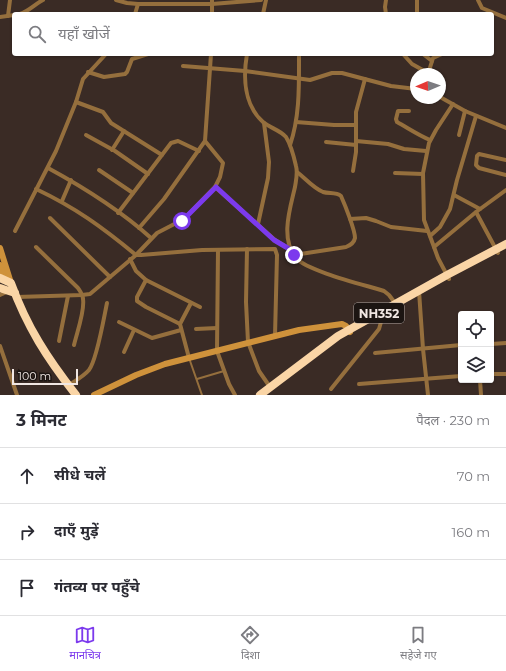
<!DOCTYPE html>
<html lang="hi">
<head>
<meta charset="utf-8">
<style>
	:root { --surface:#fff; --page:#f7f7f7; --text:#2b2b33; --muted:#7c7c81; --line:#e1e1e2; --accent:#7c3aed }
	body { margin:0; font-family:Montserrat,"Noto Sans Devanagari",sans-serif; background:var(--page); color:var(--text) }
	.controls { position:absolute; right:12px; bottom:12px; display:grid; overflow:hidden; border-radius:4px; box-shadow:0 1px 3px #0004 }
	.controls button { width:36px; height:36px; display:grid; place-items:center; padding:0; border:0; border-bottom:1px solid var(--line); background:var(--surface); color:var(--text); font:20px sans-serif }
	.compass { position:absolute; left:410px; top:68px; width:36px; height:36px; border-radius:50%; background:var(--surface); box-shadow:0 1px 3px #0004; rotate:268deg }
	.scale { position:absolute; left:12px; bottom:10px; width:66px; box-sizing:border-box; padding-left:4px; border:2px solid #f1e7e3; border-top:0; font-size:11px; line-height:14px; white-space:nowrap; color:#f1e7e3; -webkit-text-stroke:3px #1c1512; paint-order:stroke }
	.stop { position:absolute; width:12px; height:12px; margin:-9px; border:3px solid #7c3aed; border-radius:50%; background:#fff }
	.stop.end { background:#7c3aed; border-color:#fff; box-shadow:0 1px 4px #0008 }
	.list { margin:0; padding:0; list-style:none }
	h2 { display:flex; justify-content:space-between; align-items:center; height:52px; margin:0; padding:0 16px; font-size:17px }
	h2 small { font-size:13px; font-weight:400; color:var(--muted) }
	.list li { display:grid; grid-template-columns:26px 1fr auto; gap:12px; align-items:center; box-sizing:border-box; height:56px; padding:0 16px; border-top:1px solid var(--line) }
	.list b { display:block; font-size:15px; white-space:nowrap }
	.list em { font-size:13px; font-style:normal; color:var(--muted) }
	.icon { flex:none; width:22px; height:22px; fill:none; stroke:currentColor; stroke-width:2; stroke-linecap:round; stroke-linejoin:round }
	.map { position:relative; flex:none; width:506px; height:395px; overflow:hidden }
	.search { position:absolute; background:var(--surface); box-shadow:0 1px 3px #0004; left:12px; right:12px; top:12px; height:44px; display:flex; align-items:center; gap:10px; box-sizing:border-box; padding:0 14px; border-radius:4px; color:var(--muted); font-size:15px }
	.sheet { height:220px; background:var(--surface) }
	nav { display:flex; justify-content:space-around; align-items:center; box-sizing:border-box; height:56px; border-top:1px solid var(--line); background:var(--surface); font-size:11px; color:var(--muted) }
	nav a { display:grid; justify-items:center; gap:2px }
	nav .on { color:var(--accent) }
	.map>svg:first-child { display:block }
	.lines { fill:none; stroke-linecap:round; stroke-linejoin:round }
	.lane { stroke:#956f3d; stroke-width:2 }
	.street { stroke:#956f3d; stroke-width:4 }
	.secondary { stroke:#cf923b; stroke-width:6 }
	.highway { stroke:#fad5a6; stroke-width:8 }
	.route { stroke:#7c3aed; stroke-width:5 }
	.labels { text-anchor:middle; dominant-baseline:central; stroke-width:3.5; stroke-linejoin:round; paint-order:stroke }
	.shield { fill:#1c1512; stroke:#b1a8a4; stroke-width:1 }
	.shield-label { font-size:12px; font-weight:bold; fill:#f1e7e3 }
</style>
</head>
<body>
<div class="map">
<svg width="506" height="395" viewBox="0 0 506 395">
	<rect width="100%" height="100%" fill="#3a2b25"/>
	<g class="lines">
		<!-- lane -->
		<g class="lane">
			<polyline points="189,358 202,395"/>
			<polyline points="197,379 224,371"/>
		</g>
		<!-- street -->
		<g class="street">
			<polyline points="116,0 127,3 138,4 212,4 261,0"/>
			<polyline points="478,0 482,8 506,18"/>
			<path d="M20,14C29,11 35,4 43,0"/>
			<polyline points="135,14 138,4"/>
			<polyline points="212,14 212,0"/>
			<polyline points="263,14 266,0"/>
			<polyline points="386,14 385,7 386,0"/>
			<polyline points="417,14 417,0"/>
			<polyline points="8,16 10,0"/>
			<polyline points="0,17 14,15"/>
			<path d="M247,54C243,77 244,105 263,122C270,128 280,130 286,137C291,145 294,157 296,166C298,173 296,180 295,187C290,209 280,238 296,258C307,271 365,285 384,291L389,295L398,307"/>
			<polyline points="403,54 412,64 428,73"/>
			<polyline points="423,54 432,61"/>
			<polyline points="183,66 245,71 310,80 332,73 342,73 391,86 416,89"/>
			<polyline points="88,72 104,77 125,74 127,72 132,59 148,54"/>
			<polyline points="428,74 433,58 442,54"/>
			<polyline points="440,97 465,111 506,128"/>
			<polyline points="76,102 103,112 111,123 162,155"/>
			<path d="M409,111H398L396,119L397,122C408,128 418,135 430,140"/>
			<polyline points="296,122 334,125 355,125"/>
			<polyline points="86,135 115,151 148,174"/>
			<polyline points="459,135 465,111"/>
			<polyline points="356,141 388,144 404,149 426,151"/>
			<polyline points="326,142 356,145"/>
			<path d="M290,145C300,116 299,85 299,54"/>
			<polyline points="112,150 124,131"/>
			<polyline points="506,160 479,154 477,156 476,165 479,168 506,175"/>
			<path d="M48,168C83,187 121,211 151,238"/>
			<polyline points="99,170 133,193"/>
			<polyline points="353,171 356,152 356,112 365,79"/>
			<polyline points="395,173 423,174"/>
			<polyline points="215,187 275,240 291,250"/>
			<path d="M36,189C76,208 102,227 136,255H141L202,250L275,249L277,255L275,336"/>
			<polyline points="454,195 480,209"/>
			<polyline points="62,201 71,180"/>
			<polyline points="476,212 498,253"/>
			<polyline points="118,213 171,143 178,141 199,151"/>
			<polyline points="50,218 110,277"/>
			<polyline points="350,219 366,218 376,221 391,227 427,231"/>
			<polyline points="258,224 268,178 269,162 264,123"/>
			<polyline points="139,228 164,199 205,141 211,54"/>
			<polyline points="15,231 56,151 76,102 83,79 106,54"/>
			<polyline points="430,236 440,227 450,209 457,180 476,116"/>
			<path d="M36,247L78,288C80,291 83,295 83,299C85,311 77,332 74,345"/>
			<polyline points="434,247 424,220 423,173 429,143 436,130 453,104"/>
			<polyline points="247,249 246,302 248,342 259,371 270,387"/>
			<polyline points="218,250 217,351 229,384 235,395"/>
			<path d="M294,255L346,247C351,245 354,243 355,238C355,230 345,205 341,196C336,192 329,194 323,192C313,188 305,178 297,172"/>
			<polyline points="130,259 136,271 146,280 200,307"/>
			<polyline points="449,279 438,258 434,247 476,212 506,190"/>
			<polyline points="146,280 137,297 137,301 146,307 180,324"/>
			<polyline points="419,291 423,349 428,395"/>
			<polyline points="0,295 9,291"/>
			<polyline points="17,297 82,295 90,294 136,255 157,233 184,219 215,187 220,177 223,163 205,141"/>
			<polyline points="119,322 152,338 181,330"/>
			<polyline points="196,329 217,328"/>
			<polyline points="59,341 68,296"/>
			<polyline points="491,344 506,343"/>
			<polyline points="0,346 17,395"/>
			<polyline points="124,352 134,330"/>
			<polyline points="375,353 461,345"/>
			<polyline points="189,358 180,324 191,303"/>
			<polyline points="491,374 506,374"/>
			<polyline points="480,380 481,395"/>
			<polyline points="359,384 461,376"/>
			<path d="M69,385C75,381 84,376 89,370C97,360 104,317 107,303"/>
			<polyline points="331,389 379,329 381,322 382,316"/>
		</g>
		<!-- secondary -->
		<g class="secondary">
			<polyline points="0,248 11,283"/>
			<polyline points="0,265 5,280"/>
			<polyline points="94,395 136,375 165,364 299,330 342,324 346,326 350,332"/>
		</g>
		<!-- highway -->
		<g class="highway">
			<path d="M0,278L11,283C27,327 47,358 76,395"/>
			<polyline points="0,288 15,293"/>
			<polyline points="260,395 338,336 447,275 506,244"/>
		</g>
	</g>
	<g class="lines">
		<!-- route -->
		<polyline class="route" points="182,221 216,187 274,240 291,250 294,255"/>
	</g>
	<g class="labels">
		<!-- shield labels -->
		<rect class="shield" x="354" y="303" width="50" height="20" rx="3"/>
		<g class="shield-label">
			<text x="379" y="313">NH352</text>
		</g>
	</g>
</svg>
<div class="controls">
<button><svg class="icon" aria-label="locate" viewBox="0 0 24 24"><circle cx="12" cy="12" r="6"/><path d="M12 2v4M12 18v4M2 12h4M18 12h4"/></svg></button>
<button><svg class="icon" aria-label="layers" viewBox="0 0 24 24"><path d="M12 4l9 5-9 5-9-5zM3 14l9 5 9-5"/></svg></button>
</div>
<svg class="compass" viewBox="-18 -18 36 36"><path d="M0-13l5 13h-10z" fill="#e53935"/><path d="M0 13l5-13h-10z" fill="#7c7c81"/></svg>
<div class="scale">100 m</div>
<div class="stop" style="left:182px;top:221px"></div>
<div class="stop end" style="left:294px;top:255px"></div>
<div class="search"><svg class="icon" aria-label="search" viewBox="0 0 24 24"><circle cx="10" cy="10" r="6"/><path d="M15 15l6 6"/></svg>यहाँ खोजें</div>
</div>
<section class="sheet">
<h2>3 मिनट<small>पैदल · 230 m</small></h2>
<ul class="list">
<li><svg class="icon" aria-label="ahead" viewBox="0 0 24 24"><path d="M12 20V5M6 11l6-6 6 6"/></svg><div><b>सीधे चलें</b></div><em>70 m</em></li>
<li><svg class="icon" aria-label="right" viewBox="0 0 24 24"><path d="M7 20v-9h11M14 6l5 5-5 5"/></svg><div><b>दाएँ मुड़ें</b></div><em>160 m</em></li>
<li><svg class="icon" aria-label="arrive" viewBox="0 0 24 24"><path d="M6 21V4h12l-3 4 3 4H6"/></svg><div><b>गंतव्य पर पहुँचे</b></div></li>
</ul>
</section>
<nav>
<a class="on"><svg class="icon" aria-label="map" viewBox="0 0 24 24"><path d="M3 6l6-2 6 2 6-2v14l-6 2-6-2-6 2zM9 4v14M15 6v14"/></svg>मानचित्र</a>
<a><svg class="icon" aria-label="directions" viewBox="0 0 24 24"><path d="M12 3l9 9-9 9-9-9zM9 14v-3h6M13 9l2 2-2 2"/></svg>दिशा</a>
<a><svg class="icon" aria-label="saved" viewBox="0 0 24 24"><path d="M7 4h10v16l-5-4-5 4z"/></svg>सहेजे गए</a>
</nav>
</body>
</html>
